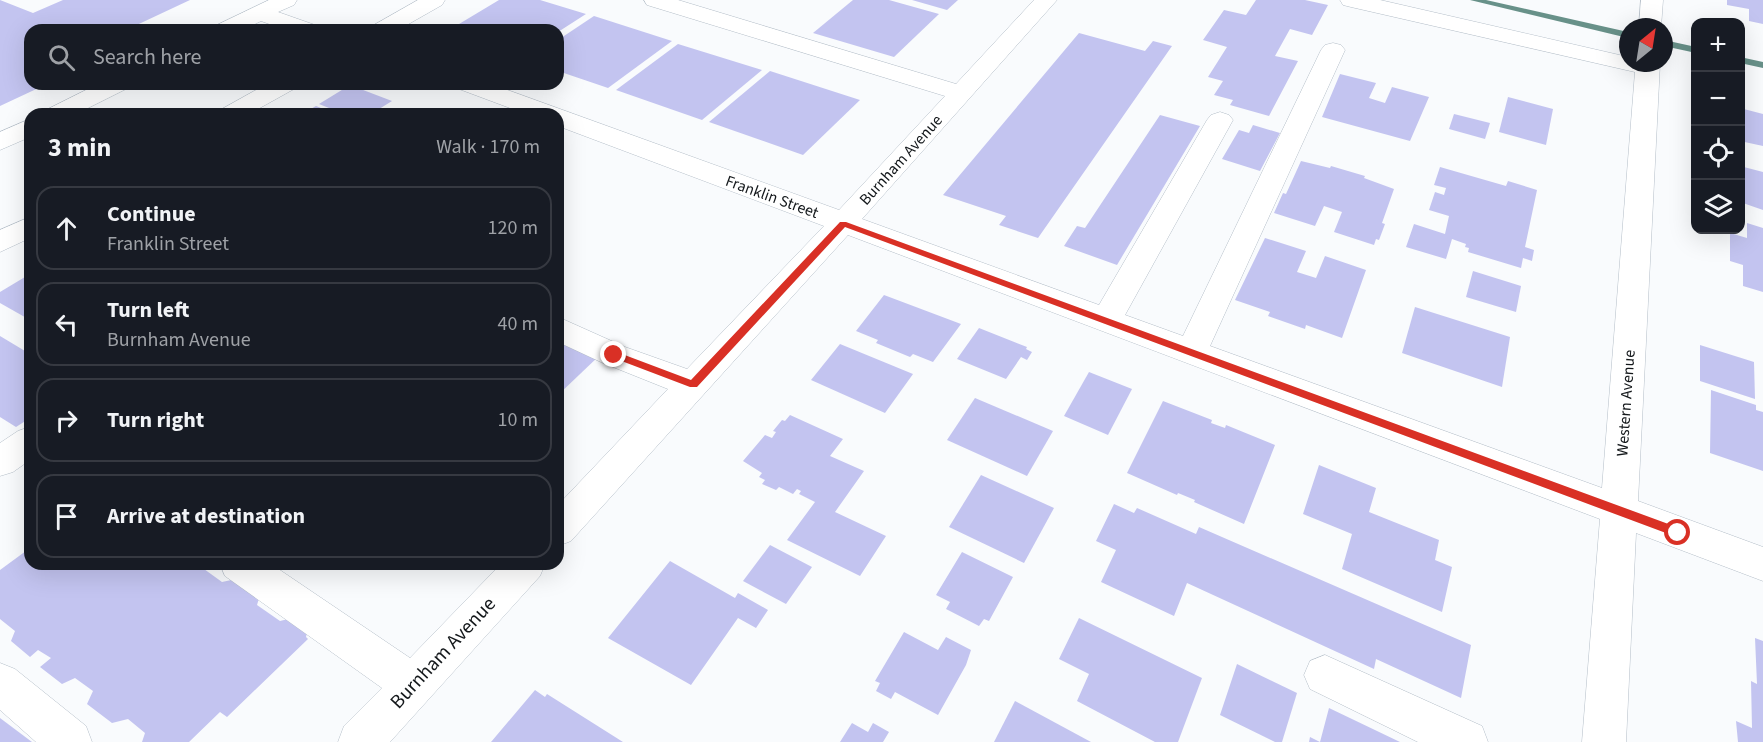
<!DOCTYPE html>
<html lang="en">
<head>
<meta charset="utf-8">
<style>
	:root { --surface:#171b24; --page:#242831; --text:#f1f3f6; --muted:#9ea1a6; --line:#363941 }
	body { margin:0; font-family:"Source Sans 3",sans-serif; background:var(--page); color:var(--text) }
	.controls { position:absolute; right:18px; top:18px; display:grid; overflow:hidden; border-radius:12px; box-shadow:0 6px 24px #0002 }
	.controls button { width:54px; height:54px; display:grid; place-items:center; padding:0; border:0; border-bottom:2px solid var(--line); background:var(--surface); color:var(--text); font:30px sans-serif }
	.compass { position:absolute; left:1619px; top:18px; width:54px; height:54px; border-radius:50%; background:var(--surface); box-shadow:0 6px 24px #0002; rotate:30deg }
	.stop { position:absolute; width:18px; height:18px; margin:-14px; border:4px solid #d93025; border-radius:50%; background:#fff }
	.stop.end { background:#d93025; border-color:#fff; box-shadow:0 2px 6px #0008 }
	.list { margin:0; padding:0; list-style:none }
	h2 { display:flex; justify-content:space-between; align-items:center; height:78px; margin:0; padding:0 24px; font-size:26px }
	h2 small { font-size:20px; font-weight:400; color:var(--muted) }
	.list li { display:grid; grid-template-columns:39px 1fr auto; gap:18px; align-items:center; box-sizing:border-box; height:84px; margin:0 12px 12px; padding:0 12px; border:2px solid var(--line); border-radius:18px }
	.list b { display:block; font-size:22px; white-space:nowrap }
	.list p { margin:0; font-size:20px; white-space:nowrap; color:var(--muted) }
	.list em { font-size:20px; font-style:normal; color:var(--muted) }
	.icon { flex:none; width:33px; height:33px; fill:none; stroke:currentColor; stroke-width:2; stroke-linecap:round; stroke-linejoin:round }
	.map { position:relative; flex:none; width:1763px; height:742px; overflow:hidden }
	.search { position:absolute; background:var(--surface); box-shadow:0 6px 24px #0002; left:24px; top:24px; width:540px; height:66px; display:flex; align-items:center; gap:15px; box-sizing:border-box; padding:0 21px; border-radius:18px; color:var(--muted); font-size:22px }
	.panel { position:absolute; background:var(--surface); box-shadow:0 6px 24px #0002; left:24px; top:108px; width:540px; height:462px; border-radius:18px }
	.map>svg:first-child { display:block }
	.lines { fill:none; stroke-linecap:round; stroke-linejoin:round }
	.stream { fill:#689189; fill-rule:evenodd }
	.building { fill:#c3c4f0 }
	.minor-casing { stroke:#b4bec8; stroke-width:1 }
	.minor { fill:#fff; fill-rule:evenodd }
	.route { fill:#d93025 }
	.labels { text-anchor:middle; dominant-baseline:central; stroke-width:4.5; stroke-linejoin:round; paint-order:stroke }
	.street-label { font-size:16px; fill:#14181b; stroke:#fff }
	.near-street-label { font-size:20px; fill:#14181b; stroke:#fff }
</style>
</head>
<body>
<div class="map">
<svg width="1763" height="742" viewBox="0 0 1763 742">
	<rect width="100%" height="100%" fill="#f9fbfd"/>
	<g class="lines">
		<!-- stream -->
		<g class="stream">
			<polygon points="1470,0 1486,0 1628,32 1628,38"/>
			<polygon points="1664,40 1696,47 1696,53 1664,46"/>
			<polygon points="1740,57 1763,62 1763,68 1740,63"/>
		</g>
	</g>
	<!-- building -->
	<g class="building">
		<polygon points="0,0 33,13 63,0 190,0 126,30 30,30 30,84 47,84 0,106"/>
		<polygon points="499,0 540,0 586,14 558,32 558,30 449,30"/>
		<polygon points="853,0 889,0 939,14 894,57 813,33"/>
		<polygon points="912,0 958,0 947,10"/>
		<polygon points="1256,0 1305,0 1328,5 1312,35 1290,29 1275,56 1298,61 1269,116 1230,105 1233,100 1214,95 1223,81 1208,77 1227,47 1203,40 1224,10 1246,15"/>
		<polygon points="1727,0 1763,0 1763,24 1749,21 1749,9 1727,5"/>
		<polygon points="594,16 672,41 608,88 558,71 558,40"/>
		<polygon points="1079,33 1145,51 1153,41 1172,46 1038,238 999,225 1006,216 943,195"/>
		<polygon points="678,44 762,70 702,120 616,90"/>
		<polygon points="770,71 860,100 803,155 709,122"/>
		<polygon points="1340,74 1376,83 1369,98 1385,103 1392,87 1429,97 1410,141 1322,117"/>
		<polygon points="350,85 392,101 371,114 302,114 316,106 331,112 334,110 319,104"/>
		<polygon points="1508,97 1553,109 1546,145 1499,132"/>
		<polygon points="1740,108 1763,114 1763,146 1740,141"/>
		<polygon points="1454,114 1490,123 1485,139 1449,129"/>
		<polygon points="1160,115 1200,126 1117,265 1064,246 1077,226 1085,228"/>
		<polygon points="1253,125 1280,133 1260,171 1222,159 1239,130 1249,133"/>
		<polygon points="1301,161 1330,168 1331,166 1365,176 1364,178 1394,189 1382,223 1385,224 1379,240 1376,239 1374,245 1334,232 1342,212 1324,206 1315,226 1274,213 1283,193 1286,194"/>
		<polygon points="1740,166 1763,172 1763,210 1740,202"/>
		<polygon points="1440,167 1506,186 1508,181 1537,190 1525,247 1534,250 1532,261 1523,258 1521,268 1468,252 1469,248 1465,247 1466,244 1452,239 1446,259 1406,247 1414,224 1445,234 1449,216 1429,210 1435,192 1444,195 1446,188 1434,185"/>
		<polygon points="1747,223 1763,228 1763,292 1743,286 1743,265 1730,261 1730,233 1747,238"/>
		<polygon points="1265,238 1306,251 1297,272 1316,278 1325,256 1366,270 1342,338 1306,325 1305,329 1268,316 1270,312 1235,300"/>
		<polygon points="1473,271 1521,286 1516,312 1466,297"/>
		<polygon points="30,274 30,320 0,303 0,292"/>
		<polygon points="884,295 961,324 933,362 913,354 910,357 876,343 878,340 856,331"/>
		<polygon points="1415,307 1510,337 1502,387 1402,353"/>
		<polygon points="979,328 1027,347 1026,349 1032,352 1027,360 1021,357 1006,379 957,359"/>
		<polygon points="558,335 600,355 558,395"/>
		<polygon points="0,336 30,354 30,418 16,427 0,417"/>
		<polygon points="840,344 913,374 885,413 811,380"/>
		<polygon points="1700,345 1754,362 1755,399 1700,381"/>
		<polygon points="1089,372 1132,389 1108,435 1064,416"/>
		<polygon points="1711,390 1756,405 1756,410 1763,412 1763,471 1710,453"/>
		<polygon points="975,398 1053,431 1027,476 947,440"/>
		<polygon points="1163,401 1212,420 1211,423 1225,428 1226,425 1275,445 1244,524 1194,502 1195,500 1178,493 1177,495 1127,473"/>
		<polygon points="790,415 843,439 830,456 864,471 835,512 886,536 860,576 787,540 815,502 799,494 801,491 797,489 793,494 779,487 776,490 762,484 765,480 759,477 762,473 743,461 765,435 772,438 776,432 773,431 782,420 785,421"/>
		<polygon points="1319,465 1376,488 1369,512 1439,540 1435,560 1452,567 1442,612 1342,569 1352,534 1303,514"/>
		<polygon points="981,475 1054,508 1024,563 949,527"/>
		<polygon points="1114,504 1134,513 1137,508 1196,534 1199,527 1471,645 1461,698 1376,659 1374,669 1187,583 1174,616 1101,582 1116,550 1096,541"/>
		<polygon points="770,545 812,567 786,604 743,581"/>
		<polygon points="30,548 30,564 207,564 204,569 222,582 236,579 260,595 257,605 280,621 292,618 308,628 306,637 308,639 227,717 220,712 189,742 142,742 145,733 128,719 112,723 87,704 93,691 75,678 62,684 40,667 51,658 38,650 30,657 11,641 15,631 0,619 0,570"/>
		<polygon points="962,552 1013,577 989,621 984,619 979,626 946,609 950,602 936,595"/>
		<polygon points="670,561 735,598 738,593 768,610 756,628 738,618 691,685 608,638"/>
		<polygon points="1079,618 1202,678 1178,742 1155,742 1077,701 1089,674 1059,659"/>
		<polygon points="904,632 938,650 946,637 971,650 966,665 938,715 895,692 891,699 876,691 880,683 875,681"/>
		<polygon points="1755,638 1763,641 1763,742 1738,742 1736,721 1752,728 1751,681 1757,684"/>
		<polygon points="1237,664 1297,693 1282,742 1275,742 1220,715"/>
		<polygon points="535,690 545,697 547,694 623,742 491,742"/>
		<polygon points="1015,701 1091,742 994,742"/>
		<polygon points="1329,708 1400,742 1309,742 1310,737 1320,742"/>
		<polygon points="0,718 32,742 0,742"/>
		<polygon points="852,723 868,732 873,723 889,732 883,742 840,742"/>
	</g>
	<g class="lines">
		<!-- minor casing -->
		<g class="minor-casing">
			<g id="minor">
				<polygon points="269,0 297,0 294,5 278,12 315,25 318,30 286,30 261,21 243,30 214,30 217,25"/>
				<polygon points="418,0 445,0 442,5 398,30 371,30 374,25"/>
				<polygon points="644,0 678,0 956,84 1034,0 1057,0 862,219 1099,305 1207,120 1211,115 1220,112 1229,115 1233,120 1125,315 1183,336 1321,50 1325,45 1333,43 1341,45 1345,50 1210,346 1602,488 1635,72 1351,7 1343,5 1340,0 1380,0 1628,57 1628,63 1660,63 1638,501 1763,547 1763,581 1636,533 1626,742 1582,742 1600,519 848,235 571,541 558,546 558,505 668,389 603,363 558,342 558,317 625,347 687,369 824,226 558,126 558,114 526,114 459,89 456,84 491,84 839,210 945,96 647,5"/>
				<polygon points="1641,0 1663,0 1661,27 1639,27"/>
				<polygon points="98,84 129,84 126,89 76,114 44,114 48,109"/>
				<polygon points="267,84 297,84 294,89 249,114 218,114 222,109"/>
				<polygon points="30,119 30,137 0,150 0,132"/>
				<polygon points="30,217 30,238 0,252 0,230"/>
				<polygon points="30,427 30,460 13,472 0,476 0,443 18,431"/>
				<polygon points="220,564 271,564 410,658 501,564 545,564 540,576 390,742 338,742 344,726 382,688 225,576"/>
				<polygon points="1325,655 1482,726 1488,742 1418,742 1310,689 1304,675 1310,661"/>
				<polygon points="0,663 15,669 86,726 92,742 36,742 0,710"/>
			</g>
		</g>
		<!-- minor -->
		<use href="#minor" class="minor"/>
	</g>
	<!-- route -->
	<polygon class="route" points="840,222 846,222 1682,529 1684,533 1682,536 1674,536 845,227 697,387 690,387 611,357 611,352 614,351 691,380"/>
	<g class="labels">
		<!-- street labels -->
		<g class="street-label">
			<text transform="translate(901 160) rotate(-48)">Burnham Avenue</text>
			<text transform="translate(772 197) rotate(20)">Franklin Street</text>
			<text transform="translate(1626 403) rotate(-86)">Western Avenue</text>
		</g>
		<!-- near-street labels -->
		<g class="near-street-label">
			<text transform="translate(443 653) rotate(-47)">Burnham Avenue</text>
		</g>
	</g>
</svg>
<div class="controls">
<button>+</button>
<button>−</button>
<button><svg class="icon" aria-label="locate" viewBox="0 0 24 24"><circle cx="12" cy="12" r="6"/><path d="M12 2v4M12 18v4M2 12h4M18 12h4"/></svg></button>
<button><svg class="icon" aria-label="layers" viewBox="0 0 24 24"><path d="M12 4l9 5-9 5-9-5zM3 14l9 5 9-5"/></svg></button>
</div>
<svg class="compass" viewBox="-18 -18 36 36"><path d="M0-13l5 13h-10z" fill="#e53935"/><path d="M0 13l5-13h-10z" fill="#9ea1a6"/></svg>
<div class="stop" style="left:1678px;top:533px"></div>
<div class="stop end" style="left:614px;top:355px"></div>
<div class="search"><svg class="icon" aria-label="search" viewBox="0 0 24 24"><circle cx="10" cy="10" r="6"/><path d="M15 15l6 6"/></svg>Search here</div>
<section class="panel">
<h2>3 min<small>Walk · 170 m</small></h2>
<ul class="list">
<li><svg class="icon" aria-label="ahead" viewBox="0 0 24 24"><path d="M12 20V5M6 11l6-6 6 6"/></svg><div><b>Continue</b><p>Franklin Street</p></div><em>120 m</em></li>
<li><svg class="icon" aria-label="left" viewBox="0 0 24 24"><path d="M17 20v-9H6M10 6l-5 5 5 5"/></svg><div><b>Turn left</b><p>Burnham Avenue</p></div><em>40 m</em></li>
<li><svg class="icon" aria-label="right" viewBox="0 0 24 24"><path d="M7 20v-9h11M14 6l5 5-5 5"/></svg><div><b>Turn right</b></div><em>10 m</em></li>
<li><svg class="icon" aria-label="arrive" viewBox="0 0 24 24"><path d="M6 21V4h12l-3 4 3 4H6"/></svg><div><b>Arrive at destination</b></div></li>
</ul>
</section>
</div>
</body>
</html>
